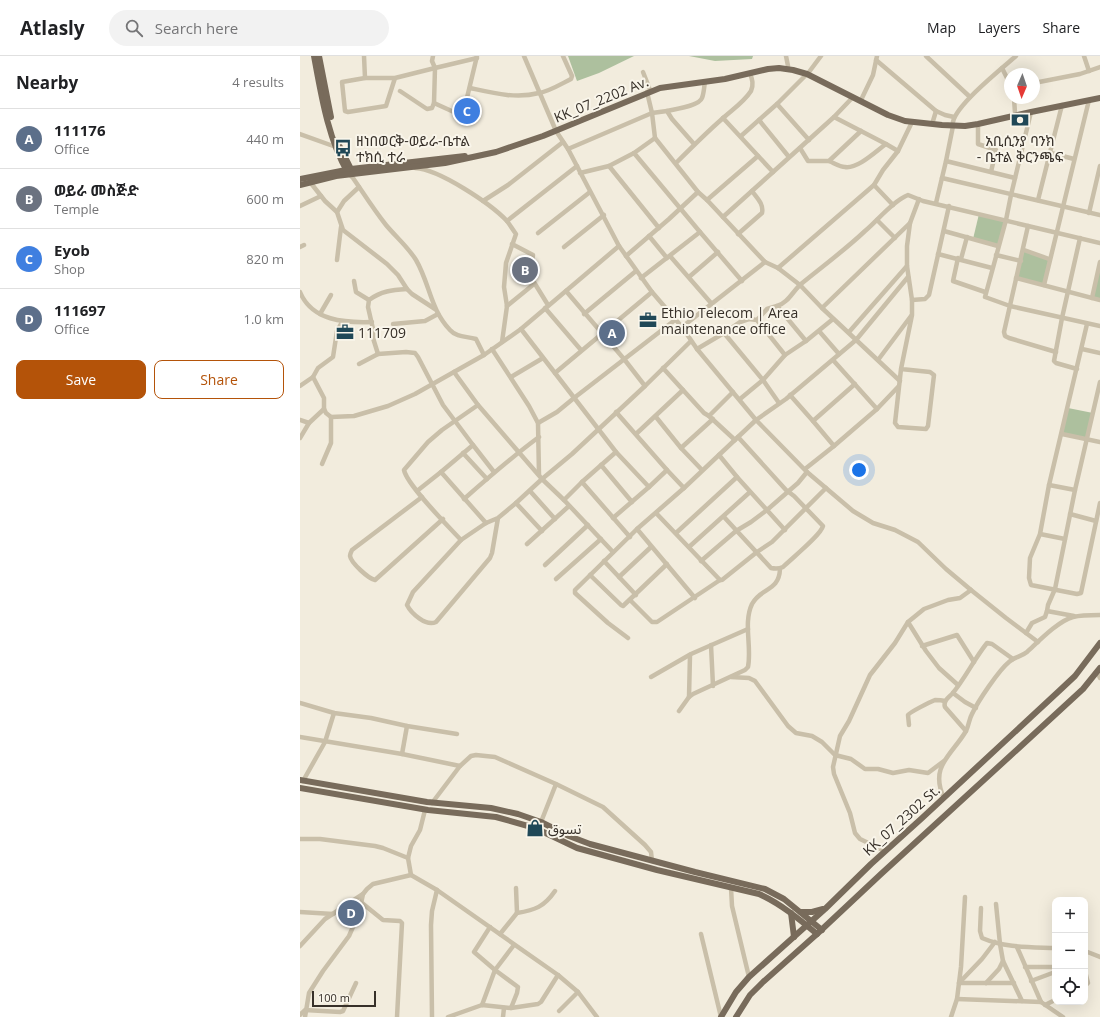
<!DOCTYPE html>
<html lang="en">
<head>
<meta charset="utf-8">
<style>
	:root { --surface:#fff; --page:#f2f2f2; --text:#202124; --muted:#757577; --line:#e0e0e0; --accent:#b45309 }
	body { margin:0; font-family:"Open Sans","Noto Sans Arabic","Noto Sans Ethiopic",sans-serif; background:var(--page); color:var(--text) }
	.controls { position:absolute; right:12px; bottom:12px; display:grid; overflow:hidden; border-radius:8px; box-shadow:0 4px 16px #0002 }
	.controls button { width:36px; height:36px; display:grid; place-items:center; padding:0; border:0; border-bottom:1px solid var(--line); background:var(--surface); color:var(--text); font:20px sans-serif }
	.compass { position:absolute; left:704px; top:12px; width:36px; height:36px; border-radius:50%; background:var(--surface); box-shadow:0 4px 16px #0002; rotate:182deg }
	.scale { position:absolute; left:12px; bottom:10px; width:64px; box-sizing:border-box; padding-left:4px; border:2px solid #373029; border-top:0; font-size:11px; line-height:14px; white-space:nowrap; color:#373029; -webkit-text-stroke:3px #f9f5ea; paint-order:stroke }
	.you { position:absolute; left:559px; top:414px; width:14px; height:14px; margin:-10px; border:3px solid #fff; border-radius:50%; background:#1a73e8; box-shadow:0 0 0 6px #1a73e833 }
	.badge { display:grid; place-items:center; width:26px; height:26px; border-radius:50%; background:var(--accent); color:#fff; font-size:13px; font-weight:700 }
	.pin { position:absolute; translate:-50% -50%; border:2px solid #fff; box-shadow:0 1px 4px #0006 }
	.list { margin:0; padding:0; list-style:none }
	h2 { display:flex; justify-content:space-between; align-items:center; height:52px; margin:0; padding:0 16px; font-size:17px }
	h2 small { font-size:13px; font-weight:400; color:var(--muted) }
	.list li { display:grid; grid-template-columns:26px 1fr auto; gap:12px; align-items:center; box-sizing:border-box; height:60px; padding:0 16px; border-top:1px solid var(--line) }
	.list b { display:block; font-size:15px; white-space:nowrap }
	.list p { margin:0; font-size:13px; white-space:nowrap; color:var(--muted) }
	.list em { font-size:13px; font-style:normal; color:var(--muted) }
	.actions { display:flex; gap:8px; padding:12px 16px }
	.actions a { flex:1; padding:9px 0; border:1px solid var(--accent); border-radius:8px; text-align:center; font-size:14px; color:var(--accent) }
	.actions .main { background:var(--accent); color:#fff }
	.icon { flex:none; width:22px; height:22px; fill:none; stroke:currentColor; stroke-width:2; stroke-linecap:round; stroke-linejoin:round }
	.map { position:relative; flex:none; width:800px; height:961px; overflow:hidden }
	header { display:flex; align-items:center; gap:24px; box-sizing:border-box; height:56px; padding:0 20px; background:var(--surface); border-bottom:1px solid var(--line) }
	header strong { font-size:19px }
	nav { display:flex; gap:22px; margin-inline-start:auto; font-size:14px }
	.search { width:280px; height:36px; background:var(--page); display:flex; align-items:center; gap:10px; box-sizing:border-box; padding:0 14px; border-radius:22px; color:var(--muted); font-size:15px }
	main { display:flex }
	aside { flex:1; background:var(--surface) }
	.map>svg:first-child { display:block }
	.green { fill:#adc09e }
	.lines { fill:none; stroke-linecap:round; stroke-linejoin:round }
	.minor { stroke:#c9bfa9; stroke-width:4.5 }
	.major { stroke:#786b5b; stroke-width:6 }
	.labels { text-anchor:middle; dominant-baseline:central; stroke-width:4; stroke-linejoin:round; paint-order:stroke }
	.street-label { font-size:14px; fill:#373029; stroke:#f9f5ea }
	.poi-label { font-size:14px; fill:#373029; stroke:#f9f5ea; text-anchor:start }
</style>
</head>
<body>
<header>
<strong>Atlasly</strong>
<div class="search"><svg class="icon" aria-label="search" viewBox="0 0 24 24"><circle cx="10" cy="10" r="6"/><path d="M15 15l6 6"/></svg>Search here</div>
<nav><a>Map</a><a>Layers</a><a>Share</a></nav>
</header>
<main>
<aside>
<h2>Nearby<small>4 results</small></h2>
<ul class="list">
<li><span class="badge" style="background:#5c6f8a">A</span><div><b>111176</b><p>Office</p></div><em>440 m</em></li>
<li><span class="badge" style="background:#6b7280">B</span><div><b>ወይራ መስጅድ</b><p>Temple</p></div><em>600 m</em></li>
<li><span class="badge" style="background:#3f7fe0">C</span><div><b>Eyob</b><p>Shop</p></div><em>820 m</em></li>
<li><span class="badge" style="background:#5c6f8a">D</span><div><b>111697</b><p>Office</p></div><em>1.0 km</em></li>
</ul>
<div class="actions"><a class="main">Save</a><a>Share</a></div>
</aside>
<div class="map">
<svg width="800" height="961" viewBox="0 0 800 961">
	<rect width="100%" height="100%" fill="#f2ecdd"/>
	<!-- green -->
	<g class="green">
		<polygon points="268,0 334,0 299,17 277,25"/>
		<polygon points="389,0 453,0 452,3 415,5"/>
		<polygon points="679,158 706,164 698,190 673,183"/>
		<polygon points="724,194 749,203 744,229 716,222"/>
		<polygon points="800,214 800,244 792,242"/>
		<polygon points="768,352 793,357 787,384 762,378"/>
	</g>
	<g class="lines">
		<!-- minor -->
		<g class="minor">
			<polyline points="64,0 65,22"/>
			<polyline points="133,0 132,5 135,12 177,2"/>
			<polyline points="224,0 256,75 268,93 319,190 352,236 382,271 397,293 456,364 486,343 556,284 608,221"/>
			<polyline points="486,0 488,10"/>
			<polyline points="626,0 670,41"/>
			<polyline points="784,0 789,15"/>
			<polyline points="576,4 636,55 645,59 654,61"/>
			<polyline points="702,12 710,28"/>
			<polyline points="343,16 350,34"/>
			<polyline points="509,16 521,0"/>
			<polyline points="95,22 86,50 48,56 45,55 42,26 65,22 95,22 135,12 134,47"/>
			<polyline points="734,27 780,18 800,11"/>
			<path d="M170,32C193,37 216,43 239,37C250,35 261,28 271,23L272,20L263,0"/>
			<polyline points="100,35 127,53 132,52 134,47 156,57 161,57 165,50 177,0"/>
			<polyline points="347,36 352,57 355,82"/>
			<polyline points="562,42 573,19 577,0"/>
			<polyline points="714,42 715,57"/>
			<polyline points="477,48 507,18"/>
			<path d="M367,55C375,53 399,50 402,42C404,37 404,31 405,26"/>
			<polyline points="731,56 711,139 706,164 685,241 710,250 800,270"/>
			<polyline points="459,64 489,101"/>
			<polyline points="633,65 636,55"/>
			<path d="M653,66C656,49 701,13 716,0"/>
			<polyline points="678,68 678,88 696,94 691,116"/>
			<polyline points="0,78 36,91"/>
			<polyline points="441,80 477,48 509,84"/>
			<polyline points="586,88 598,95"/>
			<polyline points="500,92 508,105 529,105 561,75"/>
			<polyline points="268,93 352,57 367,55 372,63 394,88"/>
			<polyline points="334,97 309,110 359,172"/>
			<polyline points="751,97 774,103"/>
			<path d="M529,105C534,107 540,111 545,111C558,113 576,95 586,88L534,61"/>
			<polyline points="646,105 715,122"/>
			<path d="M376,107C391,92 406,77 422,63C432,54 444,46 451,35C454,28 452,23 450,17"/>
			<path d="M115,112C139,113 191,148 207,165C210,169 213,174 216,178L206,207L204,231L207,250L202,286"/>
			<polyline points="473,116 534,61 553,41"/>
			<polyline points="280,117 309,110"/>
			<path d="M49,118L53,122C64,138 74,154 86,169C96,181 108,191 116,204C130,228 130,253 150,274C157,282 167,280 176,283L184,299"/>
			<polyline points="642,122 800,159"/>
			<polyline points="10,126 25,145 37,156 43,174 87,208 98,219 107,233 112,238 135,253"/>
			<polyline points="574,129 593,149"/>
			<polyline points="407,144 458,100"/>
			<polyline points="738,144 762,49"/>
			<polyline points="183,145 208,129 263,86"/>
			<polyline points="636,147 646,105 653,70"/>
			<polyline points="0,150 21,140"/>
			<polyline points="37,156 44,145 59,131"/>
			<polyline points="789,157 800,110"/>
			<polyline points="423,161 473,116 423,62"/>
			<polyline points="577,164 595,182"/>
			<polyline points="207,165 277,110"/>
			<polyline points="728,170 704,276 705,280 709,282 756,296"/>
			<polyline points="644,175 698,190"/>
			<polyline points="400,176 442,225"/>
			<polyline points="238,177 290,136"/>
			<path d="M438,178L462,157C464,148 457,142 452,135"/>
			<polyline points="349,180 367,202"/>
			<polyline points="212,188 233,199 231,212 232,223 248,249"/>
			<polyline points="319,190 221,273 316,396 349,431 367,414 384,432 456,364 507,416 553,455 573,467 595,474 618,486 646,513 671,534 706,562 738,586"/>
			<polyline points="0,191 4,189"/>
			<polyline points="264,191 304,159"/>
			<polyline points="724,194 749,203"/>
			<polyline points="638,198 692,212"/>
			<polyline points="696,199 721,205"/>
			<polyline points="326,200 369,163 398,136"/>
			<polyline points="370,200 411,247"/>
			<polyline points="658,202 653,225 685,236"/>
			<polyline points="661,203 667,181"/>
			<polyline points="37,204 41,171"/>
			<polyline points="478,212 574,129 583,114 598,95 612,66"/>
			<polyline points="389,221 418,196"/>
			<polyline points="341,222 400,176 334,97 355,82 398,136 407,144 465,206 478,212 500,229 522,252 610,167"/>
			<polyline points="716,222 800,244"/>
			<polyline points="54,225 56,236 69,244"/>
			<polyline points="744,229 789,44"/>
			<path d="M0,236C12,265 45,267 72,266"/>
			<polyline points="792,242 800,206"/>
			<polyline points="612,244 625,243 629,239 649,150"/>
			<polyline points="207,250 234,228"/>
			<polyline points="245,252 281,294"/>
			<polyline points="522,252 600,325"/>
			<polyline points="20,258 31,239"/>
			<polyline points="284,258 336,215"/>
			<polyline points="457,264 467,253 477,250"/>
			<polyline points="93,268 125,265 138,258"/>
			<polyline points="787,268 749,429 740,478 730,502 729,522 731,529 777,538 781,537 800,447"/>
			<polyline points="382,271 465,206"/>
			<polyline points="519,275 539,298"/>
			<polyline points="549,276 607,210"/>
			<polyline points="424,277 463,324 479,347"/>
			<path d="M506,285L477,250C488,247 493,235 501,228C523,210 545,194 565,175C578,164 593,145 608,139L623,145L800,187"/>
			<polyline points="192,293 229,350 238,367 239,419"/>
			<polyline points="397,293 424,277 440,266 449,263 457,264 485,299"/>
			<polyline points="782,293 800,297"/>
			<path d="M78,298L73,282V273L68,251L69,244C81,235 92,234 107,233"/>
			<polyline points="533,304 577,353"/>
			<polyline points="578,304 611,260"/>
			<polyline points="59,308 78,298 106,296 115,297 118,301 143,349 173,389"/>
			<polyline points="601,313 630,316 634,319 628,370 626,373 598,371 595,367 601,313 612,259 612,244 607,210 607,190 610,167 619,143"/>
			<polyline points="777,313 756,307 754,305 762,262 780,182"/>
			<polyline points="154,316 178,349"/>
			<polyline points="255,317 352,236"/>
			<polyline points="13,321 24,342 24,353 26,357 31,361 54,360 88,350 115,338 184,299 221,273"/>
			<polyline points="211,321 243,302"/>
			<polyline points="0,330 13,321 18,312 33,301 37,275 42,266"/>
			<polyline points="345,330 391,285"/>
			<polyline points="383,334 404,357 409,360"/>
			<polyline points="433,336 409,360 435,384"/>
			<polyline points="490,339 513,365 555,328"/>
			<polyline points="440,343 463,324 485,299 506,285 533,263"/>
			<polyline points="316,356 367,414"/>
			<polyline points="356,361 381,392 402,414"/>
			<polyline points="0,364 9,367"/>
			<polyline points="513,365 534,390 577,353 598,331"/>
			<polyline points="238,367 257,356 274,342 375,264"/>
			<polyline points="336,378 383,334 363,312"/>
			<polyline points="762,378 800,386"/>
			<polyline points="0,382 9,367 24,353"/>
			<polyline points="381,392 413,363"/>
			<polyline points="316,396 282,426 330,481"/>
			<polyline points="163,397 187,423"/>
			<polyline points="419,399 437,421 485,474"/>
			<polyline points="22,408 31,387 31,361"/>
			<polyline points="301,409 332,446"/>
			<polyline points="505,413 534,390"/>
			<polyline points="749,429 775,434"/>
			<polyline points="117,435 141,416"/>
			<polyline points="230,435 255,463"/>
			<path d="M122,441L52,494C51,496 50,498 50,500C51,507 69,523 75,524L143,463"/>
			<path d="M164,443C189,421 213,400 239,381"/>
			<polyline points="264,444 313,496"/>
			<polyline points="216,447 242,475"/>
			<polyline points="356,457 420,524"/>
			<polyline points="770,458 796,465"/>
			<path d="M424,461L471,512C476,513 479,513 483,511C491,503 521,479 523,470L494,440L486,434L438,381"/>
			<path d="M198,462L192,497L190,502L136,566C126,571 111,557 107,549L113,536L161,484L186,467L198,462L216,447L242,423L272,398L345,330L324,303L266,235"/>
			<polyline points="313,462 349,431"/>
			<polyline points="186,467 141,416 173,389 194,416"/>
			<polyline points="337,473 395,542"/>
			<polyline points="376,477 437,421"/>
			<polyline points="740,478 765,483"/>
			<path d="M161,484C148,470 107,429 104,414L128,386L142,374L178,349L242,423L264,444L282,426"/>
			<polyline points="227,488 269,450"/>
			<polyline points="389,491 450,436"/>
			<polyline points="304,505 336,539"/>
			<polyline points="401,505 436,475 451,466 467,454 498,427 507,416"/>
			<polyline points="245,509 288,469"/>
			<polyline points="290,519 321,549 323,550 367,508"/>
			<polyline points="319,521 351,491"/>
			<polyline points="256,523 301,483"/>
			<polyline points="330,544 352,566 357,566 420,524 422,524 457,496 472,486 526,432"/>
			<polyline points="774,560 747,555 748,549 755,533 775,434 800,326"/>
			<polyline points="608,566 626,595 639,612 658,629"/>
			<polyline points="726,577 732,567 745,561 747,555"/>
			<polyline points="328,582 308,567 275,537 275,534 337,473 384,432"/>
			<polyline points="411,589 413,630"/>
			<polyline points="622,590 657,579 674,606"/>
			<polyline points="797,616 800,622"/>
			<polyline points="351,621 391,598 448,573"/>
			<polyline points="431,621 449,622 455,625 488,670 496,677 512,680 522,686 535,699 551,703 565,713 578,713 593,717 609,714 628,717 644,705"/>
			<polyline points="653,637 665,646 676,652"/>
			<polyline points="389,641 390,599"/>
			<polyline points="0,647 34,657 71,662 107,670 157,678"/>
			<path d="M379,655L389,641L393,638L445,614L448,611C452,591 443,567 452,548C461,531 479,536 480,513"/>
			<path d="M609,669L608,659C610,656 630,646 635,644C638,644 641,644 645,645"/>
			<path d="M666,675L645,651C643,645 648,642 652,638C665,623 674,603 687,587L692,588L713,603"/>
			<polyline points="0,681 102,698 160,710"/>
			<polyline points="102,698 107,670"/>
			<polyline points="3,725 25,686 34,657"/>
			<path d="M644,742C629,710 652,699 666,675C669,669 669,663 672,658C678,645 699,614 709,606C714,601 721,601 727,596C738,586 758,565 773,561C781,559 791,559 800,559"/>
			<polyline points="132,747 160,710 171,700 176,699 195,701 256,728 303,751 345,789 351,796 352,805"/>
			<polyline points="241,766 256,728"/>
			<polyline points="0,783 20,783 75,790 83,792 108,802"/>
			<polyline points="585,795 560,783 555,777 550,757 534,718 533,711 540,680 549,665 570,619 595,587 608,566 624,553 648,544 660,542 671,534"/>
			<polyline points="111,819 108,802 111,790 120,774 125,754"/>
			<polyline points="216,832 217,857"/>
			<polyline points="431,832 432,850 449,921"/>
			<polyline points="62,847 83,864 100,865 102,867 97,961"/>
			<polyline points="696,848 700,888 703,905 722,945"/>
			<path d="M681,852L680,875L682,882C705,892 730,891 755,892"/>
			<polyline points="0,856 33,858"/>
			<polyline points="190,871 174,896 195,914 218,931 217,937 211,952"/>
			<path d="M200,878L217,857C235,854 244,851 255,835"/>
			<polyline points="401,878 421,961"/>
			<polyline points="0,890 25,863 63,838"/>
			<polyline points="717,891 741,946"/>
			<polyline points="785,895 800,901"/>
			<polyline points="725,911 755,911"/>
			<polyline points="785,915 788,927 785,930"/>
			<polyline points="731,925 755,916"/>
			<polyline points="659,927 714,927"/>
			<polyline points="659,927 682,903 695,886"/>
			<polyline points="686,927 699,913 703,905"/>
			<polyline points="657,943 741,946 763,961"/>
			<polyline points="182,949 195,914 214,889"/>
			<polyline points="745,949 755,944"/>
			<polyline points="259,955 278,936"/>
			<polyline points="0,959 5,954 40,956 43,955 56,927"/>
			<polyline points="5,961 9,937 23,915 49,880 59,857 63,838 67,833 73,828 111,819 137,834 258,919 278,936 297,961"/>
			<polyline points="132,961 131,869 132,855 137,834"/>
			<polyline points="148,961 182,949 211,952 238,948 241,946 258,919"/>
			<polyline points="203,961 204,952"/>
			<polyline points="651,961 657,943 661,911 665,841"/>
		</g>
		<!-- major -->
		<g class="major">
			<path d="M14,0C21,38 28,83 48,117"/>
			<polyline points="19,0 31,61"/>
			<polyline points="39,89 53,117"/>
			<polyline points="0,123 51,113 165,100"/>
			<polyline points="0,129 36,120 145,107 196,96 243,80 360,32 425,23 468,13 479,12 493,14 507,18 588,59 605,65 642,69 665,70 678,68 731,56 800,42"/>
			<polyline points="0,724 127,746 191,752 218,758 241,766 269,780 290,788 395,816 465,833 484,843 522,874"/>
			<path d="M0,732L128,754L196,761L235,772L277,792L357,814L459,838C481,848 499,863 517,878"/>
			<polyline points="501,856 512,856 523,853"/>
			<polyline points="491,857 494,881"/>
			<polyline points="421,961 436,936 449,921 525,853 571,808 621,763 759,635 775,620 800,587"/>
			<polyline points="436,961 450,939 463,926 517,878 581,818 709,701 783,633 800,612"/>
		</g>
	</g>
	<!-- icons -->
	<defs>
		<g id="bank-bare" transform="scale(1.38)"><path d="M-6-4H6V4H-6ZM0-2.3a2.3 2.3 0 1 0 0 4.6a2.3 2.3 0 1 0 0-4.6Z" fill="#204857" stroke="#f9f5ea" stroke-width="2.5" paint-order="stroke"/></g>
		<g id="bus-bare" transform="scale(1.38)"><path d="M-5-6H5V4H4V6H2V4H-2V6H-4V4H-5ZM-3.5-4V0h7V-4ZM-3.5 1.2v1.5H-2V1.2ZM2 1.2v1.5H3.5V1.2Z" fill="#204857" stroke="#f9f5ea" stroke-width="2.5" paint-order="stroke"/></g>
		<g id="office-bare" transform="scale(1.38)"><path d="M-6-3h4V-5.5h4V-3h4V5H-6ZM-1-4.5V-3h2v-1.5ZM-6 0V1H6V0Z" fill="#204857" stroke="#f9f5ea" stroke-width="2.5" paint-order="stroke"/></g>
		<g id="shop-bare" transform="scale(1.38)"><path d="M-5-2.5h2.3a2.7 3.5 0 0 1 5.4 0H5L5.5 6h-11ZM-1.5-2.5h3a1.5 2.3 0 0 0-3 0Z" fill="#204857" stroke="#f9f5ea" stroke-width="2.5" paint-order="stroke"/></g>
	</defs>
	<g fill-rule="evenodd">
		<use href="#bank-bare" x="720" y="64"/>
		<use href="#bus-bare" x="43" y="92"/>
		<use href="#office-bare" x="348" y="264"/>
		<use href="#office-bare" x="45" y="276"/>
		<use href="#shop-bare" x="235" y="772"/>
	</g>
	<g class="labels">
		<!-- street labels -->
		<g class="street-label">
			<text transform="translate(301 43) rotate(-22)">KK_07_2202 Av.</text>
			<text transform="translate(601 764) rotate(-42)">KK_07_2302 St.</text>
		</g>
		<!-- poi labels -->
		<g class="poi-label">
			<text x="56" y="84">ዘነበወርቅ-ወይራ-ቤተል<tspan x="56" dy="16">ተክሲ ተራ</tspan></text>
			<text x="720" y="84" text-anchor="middle">አቢሲንያ ባንክ<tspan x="720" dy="16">- ቤተል ቅርንጫፍ</tspan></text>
			<text x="361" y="256">Ethio Telecom | Area<tspan x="361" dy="16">maintenance office</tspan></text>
			<text x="58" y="276">111709</text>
			<text x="248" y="772">تسوق</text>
		</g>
	</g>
</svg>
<div class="controls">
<button>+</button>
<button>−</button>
<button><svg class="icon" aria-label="locate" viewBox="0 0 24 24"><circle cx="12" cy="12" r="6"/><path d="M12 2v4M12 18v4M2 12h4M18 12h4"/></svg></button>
</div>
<svg class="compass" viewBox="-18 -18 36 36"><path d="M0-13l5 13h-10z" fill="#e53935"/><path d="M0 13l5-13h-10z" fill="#757577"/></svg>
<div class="scale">100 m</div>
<div class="you"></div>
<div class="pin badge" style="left:312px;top:277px;background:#5c6f8a">A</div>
<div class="pin badge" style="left:225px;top:214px;background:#6b7280">B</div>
<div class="pin badge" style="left:167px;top:55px;background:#3f7fe0">C</div>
<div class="pin badge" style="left:51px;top:857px;background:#5c6f8a">D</div>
</div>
</main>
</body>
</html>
